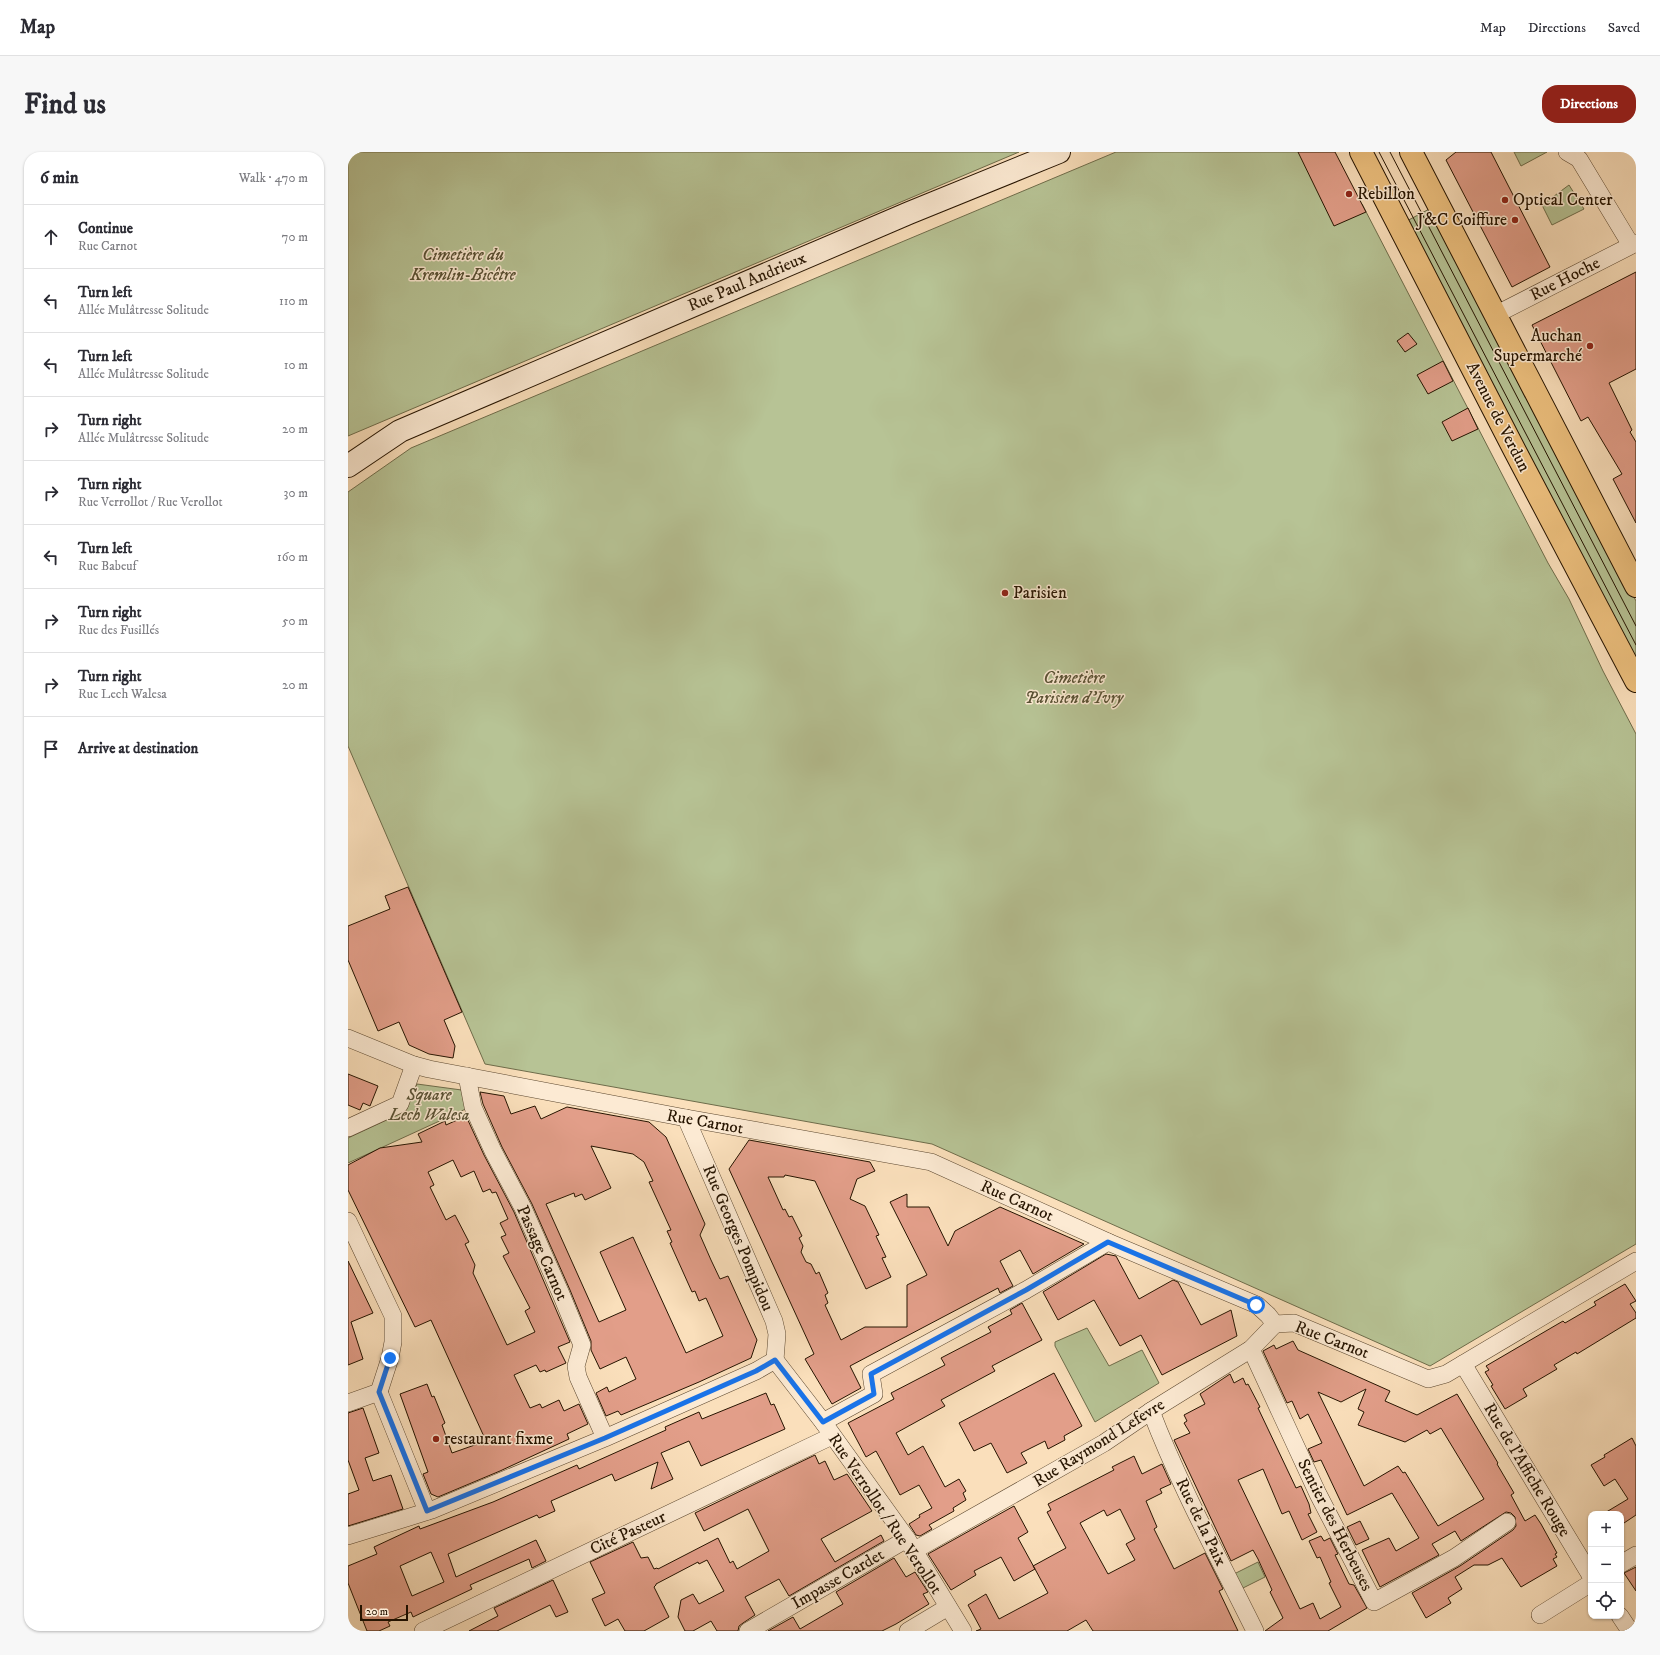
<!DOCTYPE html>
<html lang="en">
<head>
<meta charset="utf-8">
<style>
	:root { --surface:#fff; --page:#f7f7f7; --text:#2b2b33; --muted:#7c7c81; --line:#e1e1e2; --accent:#8f2418 }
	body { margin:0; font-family:"IM FELL DW Pica",serif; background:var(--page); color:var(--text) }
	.controls { position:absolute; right:12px; bottom:12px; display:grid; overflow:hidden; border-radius:8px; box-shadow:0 1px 3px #0004 }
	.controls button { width:36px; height:36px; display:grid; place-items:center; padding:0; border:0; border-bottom:1px solid var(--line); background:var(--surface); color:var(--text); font:20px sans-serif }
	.scale { position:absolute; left:12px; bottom:10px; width:48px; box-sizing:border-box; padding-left:4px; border:2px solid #261400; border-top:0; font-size:11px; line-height:14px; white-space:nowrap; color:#261400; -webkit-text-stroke:3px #fcead3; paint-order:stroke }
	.stop { position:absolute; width:12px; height:12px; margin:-9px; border:3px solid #1a73e8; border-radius:50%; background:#fff }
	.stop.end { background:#1a73e8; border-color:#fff; box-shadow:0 1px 4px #0008 }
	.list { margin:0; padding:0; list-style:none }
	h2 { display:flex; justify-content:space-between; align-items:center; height:52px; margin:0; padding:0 16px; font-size:17px }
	h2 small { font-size:13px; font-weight:400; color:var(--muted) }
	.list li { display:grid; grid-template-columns:26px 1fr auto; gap:12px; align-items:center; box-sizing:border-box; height:64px; padding:0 16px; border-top:1px solid var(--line) }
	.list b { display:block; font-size:15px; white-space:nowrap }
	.list p { margin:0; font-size:13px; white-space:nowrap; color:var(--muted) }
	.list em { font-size:13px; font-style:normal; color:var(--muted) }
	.icon { flex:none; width:22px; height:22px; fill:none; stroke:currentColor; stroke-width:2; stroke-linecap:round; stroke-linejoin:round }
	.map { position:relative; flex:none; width:1288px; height:1479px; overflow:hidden; border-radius:16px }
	header { display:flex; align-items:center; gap:24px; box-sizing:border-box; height:56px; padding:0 20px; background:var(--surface); border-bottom:1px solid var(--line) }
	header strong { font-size:19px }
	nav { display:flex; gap:22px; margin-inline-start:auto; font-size:14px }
	.intro { display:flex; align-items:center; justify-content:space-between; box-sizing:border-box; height:96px; padding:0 24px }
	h1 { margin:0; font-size:28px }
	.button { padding:10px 18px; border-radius:16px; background:var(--accent); color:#fff; font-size:14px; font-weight:700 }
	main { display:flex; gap:24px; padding:0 24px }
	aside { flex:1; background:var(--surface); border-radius:16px; box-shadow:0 1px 3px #0004 }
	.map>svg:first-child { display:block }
	.green { fill:#b7c395; stroke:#6e6c4a }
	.building { fill:#e29e89; stroke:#261400; fill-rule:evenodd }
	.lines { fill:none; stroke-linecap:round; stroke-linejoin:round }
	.street-casing { stroke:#5b472f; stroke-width:18 }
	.secondary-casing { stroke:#261400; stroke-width:24 }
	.primary-casing { stroke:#261400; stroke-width:24 }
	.street { stroke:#fcead3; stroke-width:17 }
	.secondary { stroke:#fcead3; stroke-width:22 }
	.primary { stroke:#edc07e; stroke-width:22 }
	.tram { stroke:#261400; stroke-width:1 }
	.route { stroke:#1a73e8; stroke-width:5 }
	.poi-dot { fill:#8f2418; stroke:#fcead3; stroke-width:1.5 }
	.labels { text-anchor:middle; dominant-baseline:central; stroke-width:3; stroke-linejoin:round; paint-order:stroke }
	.poi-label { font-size:17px; fill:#261400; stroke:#fcead3; text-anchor:start }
	.park-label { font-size:17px; font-style:italic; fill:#595134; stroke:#fcead3 }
	.street-label { font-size:17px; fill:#261400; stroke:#fcead3 }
</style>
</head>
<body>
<header>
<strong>Map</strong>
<nav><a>Map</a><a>Directions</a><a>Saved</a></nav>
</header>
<div class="intro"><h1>Find us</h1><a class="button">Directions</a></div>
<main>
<aside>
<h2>6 min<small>Walk · 470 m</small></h2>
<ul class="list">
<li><svg class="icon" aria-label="ahead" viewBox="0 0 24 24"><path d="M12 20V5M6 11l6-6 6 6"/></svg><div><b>Continue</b><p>Rue Carnot</p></div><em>70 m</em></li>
<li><svg class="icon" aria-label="left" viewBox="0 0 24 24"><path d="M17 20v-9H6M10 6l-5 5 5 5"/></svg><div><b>Turn left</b><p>Allée Mulâtresse Solitude</p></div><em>110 m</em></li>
<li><svg class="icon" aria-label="left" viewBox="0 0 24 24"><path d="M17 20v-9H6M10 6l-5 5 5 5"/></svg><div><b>Turn left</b><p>Allée Mulâtresse Solitude</p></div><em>10 m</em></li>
<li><svg class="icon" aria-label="right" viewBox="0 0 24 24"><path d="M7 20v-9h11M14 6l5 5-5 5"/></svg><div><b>Turn right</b><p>Allée Mulâtresse Solitude</p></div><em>20 m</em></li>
<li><svg class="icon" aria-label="right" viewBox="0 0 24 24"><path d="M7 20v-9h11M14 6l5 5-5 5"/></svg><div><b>Turn right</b><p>Rue Verrollot / Rue Verollot</p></div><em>30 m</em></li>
<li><svg class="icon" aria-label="left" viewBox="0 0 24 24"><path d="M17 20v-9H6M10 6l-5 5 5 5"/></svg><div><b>Turn left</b><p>Rue Babeuf</p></div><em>160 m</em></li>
<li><svg class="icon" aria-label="right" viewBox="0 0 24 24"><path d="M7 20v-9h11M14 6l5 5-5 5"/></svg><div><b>Turn right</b><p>Rue des Fusillés</p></div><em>50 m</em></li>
<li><svg class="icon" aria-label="right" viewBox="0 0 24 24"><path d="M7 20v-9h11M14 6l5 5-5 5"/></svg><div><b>Turn right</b><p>Rue Lech Walesa</p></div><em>20 m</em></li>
<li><svg class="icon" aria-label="arrive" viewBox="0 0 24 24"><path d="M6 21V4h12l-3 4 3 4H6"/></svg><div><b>Arrive at destination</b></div></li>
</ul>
</aside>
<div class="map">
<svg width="1288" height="1479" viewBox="0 0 1288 1479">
	<rect width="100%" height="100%" fill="#fadfbb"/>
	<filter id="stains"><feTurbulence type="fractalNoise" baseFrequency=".005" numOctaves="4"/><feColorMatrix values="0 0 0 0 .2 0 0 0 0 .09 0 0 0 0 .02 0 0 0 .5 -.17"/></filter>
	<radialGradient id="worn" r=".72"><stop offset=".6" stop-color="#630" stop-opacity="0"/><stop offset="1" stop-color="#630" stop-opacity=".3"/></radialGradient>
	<!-- green -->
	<g class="green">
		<polygon points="0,0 671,0 0,284"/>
		<polygon points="768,0 958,0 995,60 1014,52 1200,411 1221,447 1255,519 1288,582 1288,1092 1082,1214 584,992 137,912 0,594 0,340 63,296"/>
		<polygon points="1166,0 1199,0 1173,14"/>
		<polygon points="1221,33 1236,57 1204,73 1194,53"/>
		<polygon points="1085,55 1288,449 1288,519 1055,71"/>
		<polygon points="69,932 121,939 122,955 0,1011 0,986 58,959"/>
		<polygon points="739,1176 761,1214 794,1198 811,1231 747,1270 707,1194 707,1190"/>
		<polygon points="910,1410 917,1425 893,1437 886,1422"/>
	</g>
	<!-- building -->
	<g class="building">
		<polygon points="950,0 987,0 1018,60 986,74"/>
		<polygon points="1108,0 1143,0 1202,115 1164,135 1098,8"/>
		<polygon points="1288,120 1288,217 1261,231 1284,278 1282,280 1288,290 1288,371 1265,327 1274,322 1240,265 1233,269 1184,173"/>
		<polygon points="1060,181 1069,192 1057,200 1049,189"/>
		<polygon points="1095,209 1105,229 1080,242 1069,223"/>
		<polygon points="1120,256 1130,277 1104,289 1094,270"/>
		<polygon points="60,735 114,860 96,868 107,894 105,906 81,902 61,893 51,870 30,879 0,808 0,774 42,757 37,744"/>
		<polygon points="0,922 30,934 22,954 15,951 12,958 0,953"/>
		<path d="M132,940L156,944L163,962L187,954L193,967L219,955L301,970L318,985L357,1072L352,1083L363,1108L372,1127L380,1124L409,1188L403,1206L351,1230L273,1263L270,1259L258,1264L248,1241L259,1235L261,1240L288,1227L278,1205L252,1217L243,1198V1189L222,1138L184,1052L154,995L135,952ZM243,994L285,1002L296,1010L305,1029L301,1030L323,1078L319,1079L324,1090L322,1091L344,1140L347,1139L351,1149L358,1146L375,1184L338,1201L285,1085L252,1100L278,1158L251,1170L198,1052L226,1041L227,1045L234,1042L237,1048L263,1036Z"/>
		<path d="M118,964L136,1003L166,1060L222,1190L210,1195L218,1211L198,1220L197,1218L192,1220L188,1213L166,1223L182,1256L192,1252L194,1256L211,1248L216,1259L231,1252L240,1272L219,1282L221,1287L152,1319L90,1345L83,1342L75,1322L80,1320L52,1242L79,1232L84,1245L86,1244L97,1271L94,1273L104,1301L138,1289L83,1168L67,1175L0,1038V1013L32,996L74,990L70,982L97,969L98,973ZM105,1008L113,1025L126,1019L135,1040L142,1037L144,1041L148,1040L160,1067L152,1071L158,1083L153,1085L161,1101L155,1104L182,1156L177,1159L187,1180L159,1193L125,1121L127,1113L117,1092L121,1090L107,1063L98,1068L82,1035L86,1033L80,1020Z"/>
		<polygon points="401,988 522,1010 527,1019 509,1027 502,1047 517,1054 531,1083 528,1084 538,1105 534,1106 543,1125 518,1137 467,1029 437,1023 436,1025 420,1025 435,1058 437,1057 441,1065 444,1064 454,1084 451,1086 455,1094 453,1100 458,1110 463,1112 468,1122 471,1120 480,1141 477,1143 480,1151 477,1153 493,1188 517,1175 559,1175 559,1133 579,1123 542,1050 559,1042 559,1055 581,1055 600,1094 607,1079 652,1055 736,1092 685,1122 672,1098 652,1109 665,1134 652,1141 650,1136 502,1214 513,1236 484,1252 457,1207 466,1202 381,1017"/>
		<polygon points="758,1102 768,1104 791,1147 825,1128 830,1130 853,1173 883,1158 889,1184 814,1223 793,1183 772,1194 746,1148 710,1168 695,1140"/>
		<polygon points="0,1109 25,1161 3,1170 15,1207 0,1213"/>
		<polygon points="1277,1132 1288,1149 1282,1152 1288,1161 1288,1166 1229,1202 1228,1200 1206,1213 1209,1217 1175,1237 1179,1244 1157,1257 1143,1234 1145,1233 1137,1220 1141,1218 1138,1214 1215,1169 1217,1171 1248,1153 1246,1150"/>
		<polygon points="674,1151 694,1188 644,1214 647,1219 593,1248 597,1254 548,1281 560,1303 575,1294 597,1335 611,1327 618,1339 615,1341 618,1348 605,1356 606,1359 581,1373 584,1377 572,1384 568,1383 561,1372 572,1365 571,1363 584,1356 571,1333 552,1343 528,1299 518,1305 500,1271 546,1247 543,1241 597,1213 593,1206 643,1180 640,1175 664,1162 662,1158"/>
		<path d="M945,1189L950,1198L1042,1239L1037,1249L1069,1263L1109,1242L1150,1311L1149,1312L1166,1341L1163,1343L1177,1369L1187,1363L1193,1372L1209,1401L1207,1402L1209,1405L1205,1407L1209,1414L1173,1435L1154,1406L1140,1413H1126L1107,1425L1114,1437L1100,1446L1103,1451L1078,1466L1064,1441L1112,1414L1165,1378L1168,1374L1167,1365L1163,1361L1158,1360L1113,1389L1107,1379L1084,1392L1091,1403L1032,1435L1014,1398L1041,1386L1048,1399L1071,1386L1044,1341L999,1363L973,1308L966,1310L960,1297L974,1291L960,1262L952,1267L944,1249L939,1251L915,1199L926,1193L928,1197ZM1018,1237L1010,1257L1016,1260L1010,1273L1057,1290L1079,1278L1082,1282L1093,1276L1136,1347L1090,1374L1057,1320L1055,1321L1050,1314L1016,1334L970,1240L993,1250Z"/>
		<polygon points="706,1221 734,1274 716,1284 717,1288 700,1297 697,1289 673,1301 679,1311 659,1321 643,1291 626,1299 611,1271"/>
		<polygon points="882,1222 886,1231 895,1226 898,1233 900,1232 912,1255 910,1256 948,1336 953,1334 961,1352 963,1361 960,1362 969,1380 954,1388 941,1359 934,1362 915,1317 890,1328 952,1457 965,1451 972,1467 993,1455 981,1431 983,1430 972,1405 969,1406 961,1389 973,1384 976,1389 982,1386 990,1402 987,1403 1001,1432 1006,1433 1019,1456 980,1479 917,1479 935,1466 922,1440 924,1438 910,1407 905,1398 883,1409 826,1288 842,1281 836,1271 839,1269 836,1263 857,1252 852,1242"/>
		<path d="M418,1241L423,1253L426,1252L437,1277L353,1314L341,1289L313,1301L325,1327L303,1337L310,1310L267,1329L264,1322L203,1349L207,1359L191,1366L189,1363L100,1402L108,1425L188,1388L198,1409L184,1416L181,1407L122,1433L124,1437L65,1465L63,1460L40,1470L42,1474L31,1479H19L0,1431V1414L29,1402L26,1395L71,1374L72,1377L145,1350L229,1313L231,1317L318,1278L317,1275L351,1260L354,1267ZM83,1400L96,1430L64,1444L52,1414Z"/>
		<polygon points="15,1256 31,1301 17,1306 25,1329 43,1323 55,1357 0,1374 0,1342 11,1338 0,1308 0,1261"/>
		<polygon points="1284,1286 1288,1294 1288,1363 1273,1373 1273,1362 1255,1362 1280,1347 1267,1327 1256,1334 1243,1313 1257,1305 1256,1303"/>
		<polygon points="467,1303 471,1312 477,1309 486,1328 499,1322 524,1359 473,1387 487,1410 533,1383 536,1389 441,1444 431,1427 397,1445 407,1463 395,1471 391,1474 390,1479 369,1479 363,1469 345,1479 337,1479 330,1465 333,1448 345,1442 351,1452 376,1439 359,1408 351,1412 350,1410 308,1432 308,1433 306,1435 321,1465 296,1479 277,1479 270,1467 257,1474 244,1447 257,1441 242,1410 285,1390 293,1406 300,1405 306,1417 309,1416 310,1417 370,1386 382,1411 385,1409 389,1417 421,1399 400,1357 356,1379 347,1361"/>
		<path d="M786,1304L794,1322L814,1312L823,1332L812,1337L814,1341L798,1349L809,1375L806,1377L826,1417L857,1401L875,1437L871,1439L890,1479H745L738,1468L719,1479H628L633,1477L620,1453L638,1442L651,1467L700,1441L687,1417L666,1429L653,1405L626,1419L628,1423L603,1438L580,1402L666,1354L680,1380L670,1386L687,1417L685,1414L718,1396L699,1360L703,1358L700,1352L766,1318L764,1315ZM772,1357L787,1387L778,1392L787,1408L760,1422L732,1371L756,1358L759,1364Z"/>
		<polygon points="1012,1369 1021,1387 1008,1393 999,1375"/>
		<polygon points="546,1406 558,1425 567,1420 580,1440 575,1442 581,1452 548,1472 534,1479 420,1479 445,1465 452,1477 495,1452 488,1440"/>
		<polygon points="1288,1415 1288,1439 1276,1421"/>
		<polygon points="205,1428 220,1460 208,1465 202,1453 149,1479 121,1479 150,1464 146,1456"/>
	</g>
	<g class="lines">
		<!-- street casing -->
		<g class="street-casing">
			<g id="street">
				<polyline points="1219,0 1231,7 1283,93"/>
				<polyline points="1147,163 1288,91"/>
				<polyline points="0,886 66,913 81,917 338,966 583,1010 760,1090 909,1153 920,1163 927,1172"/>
				<polyline points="119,924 125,955 145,999 175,1056 213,1142 234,1193 228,1214 230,1225 254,1279"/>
				<polyline points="338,966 426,1169 429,1182 427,1208"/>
				<polyline points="0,976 52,952 66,913"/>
				<polyline points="0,1069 45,1164 45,1190 42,1206 31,1240"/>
				<polyline points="927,1172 946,1171 1080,1227 1098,1222 1288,1109"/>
				<polyline points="903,1197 970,1342 1026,1450 1106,1406 1159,1370"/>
				<polyline points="427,1208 475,1270 559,1387 615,1479"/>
				<polyline points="1115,1212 1243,1424"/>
				<polyline points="31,1240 79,1359"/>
				<polyline points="0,1251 31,1240"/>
				<path d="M803,1259C832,1335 871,1406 907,1479"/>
				<polyline points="475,1270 526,1242 523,1222 678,1138 760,1090"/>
				<polyline points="0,1384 84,1358 257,1286 408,1219 427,1208"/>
				<polyline points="567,1398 756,1291 803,1259 903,1197 927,1172"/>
				<polyline points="1273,1412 1288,1403"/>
				<polyline points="1192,1463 1243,1431"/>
				<polyline points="1272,1464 1282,1479"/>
				<polyline points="75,1479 484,1284"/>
				<polyline points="400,1479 559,1387"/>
				<polyline points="560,1479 600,1455"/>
			</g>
		</g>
		<!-- secondary casing -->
		<g class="secondary-casing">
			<polyline id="secondary" points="0,314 52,279 87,264 561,61 711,0"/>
		</g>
		<!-- primary casing -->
		<g class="primary-casing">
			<g id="primary">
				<polyline points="1013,0 1167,299 1288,529"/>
				<polyline points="1063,0 1288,434"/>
			</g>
		</g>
		<!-- street -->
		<use href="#street" class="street"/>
		<!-- secondary -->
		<use href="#secondary" class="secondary"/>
		<!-- primary -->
		<use href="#primary" class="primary"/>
		<!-- tram -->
		<g class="tram">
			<polyline points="1031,0 1288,493"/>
			<polyline points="1042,0 1288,474"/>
		</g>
	</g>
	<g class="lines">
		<!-- route -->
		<polyline class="route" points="42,1206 31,1240 79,1359 257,1286 408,1219 427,1208 475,1270 526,1242 523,1222 678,1138 760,1090 908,1153"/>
	</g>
	<!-- markers -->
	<g class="poi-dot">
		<circle cx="1001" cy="42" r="4"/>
		<circle cx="1157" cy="48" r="4"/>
		<circle cx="1167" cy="68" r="4"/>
		<circle cx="1242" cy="194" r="4"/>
		<circle cx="657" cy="441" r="4"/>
		<circle cx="88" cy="1287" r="4"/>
	</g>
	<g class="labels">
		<!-- poi labels -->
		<g class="poi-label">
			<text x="1009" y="42">Rebillon</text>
			<text x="1165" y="48">Optical Center</text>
			<text x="1159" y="68" text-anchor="end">J&amp;C Coiffure</text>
			<text x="1234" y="184" text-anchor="end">Auchan<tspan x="1234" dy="20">Supermarché</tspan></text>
			<text x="665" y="441">Parisien</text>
			<text x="96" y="1287">restaurant fixme</text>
		</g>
		<!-- park labels -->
		<g class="park-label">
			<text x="115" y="103">Cimetière du<tspan x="115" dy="20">Kremlin-Bicêtre</tspan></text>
			<text x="726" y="526">Cimetière<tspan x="726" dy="20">Parisien d'Ivry</tspan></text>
			<text x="81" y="943">Square<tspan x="81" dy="20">Lech Walesa</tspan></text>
		</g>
		<!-- street labels -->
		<g class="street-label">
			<text transform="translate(1217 127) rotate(-27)">Rue Hoche</text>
			<text transform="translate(399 130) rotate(-23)">Rue Paul Andrieux</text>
			<text transform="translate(1150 265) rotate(63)">Avenue de Verdun</text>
			<text transform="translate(357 970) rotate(10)">Rue Carnot</text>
			<text transform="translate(669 1049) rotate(24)">Rue Carnot</text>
			<text transform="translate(390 1086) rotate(67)">Rue Georges Pompidou</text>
			<text transform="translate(194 1101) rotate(66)">Passage Carnot</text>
			<text transform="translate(984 1188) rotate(21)">Rue Carnot</text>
			<text transform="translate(751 1291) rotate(-32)">Rue Raymond Lefevre</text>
			<text transform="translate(1179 1318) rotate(59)">Rue de l'Affiche Rouge</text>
			<text transform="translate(537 1362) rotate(56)">Rue Verrollot / Rue Verollot</text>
			<text transform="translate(853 1370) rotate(64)">Rue de la Paix</text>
			<text transform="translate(987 1373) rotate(63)">Sentier des Herbeuses</text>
			<text transform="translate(280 1381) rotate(-25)">Cité Pasteur</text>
			<text transform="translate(490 1427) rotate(-30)">Impasse Cardet</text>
		</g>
	</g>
	<rect width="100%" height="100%" filter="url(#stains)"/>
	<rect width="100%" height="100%" fill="url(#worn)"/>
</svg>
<div class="controls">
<button>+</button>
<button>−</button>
<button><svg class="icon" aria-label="locate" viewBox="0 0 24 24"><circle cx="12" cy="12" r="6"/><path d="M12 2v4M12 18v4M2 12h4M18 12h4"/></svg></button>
</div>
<div class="scale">20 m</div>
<div class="stop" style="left:908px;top:1153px"></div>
<div class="stop end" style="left:42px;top:1206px"></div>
</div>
</main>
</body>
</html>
